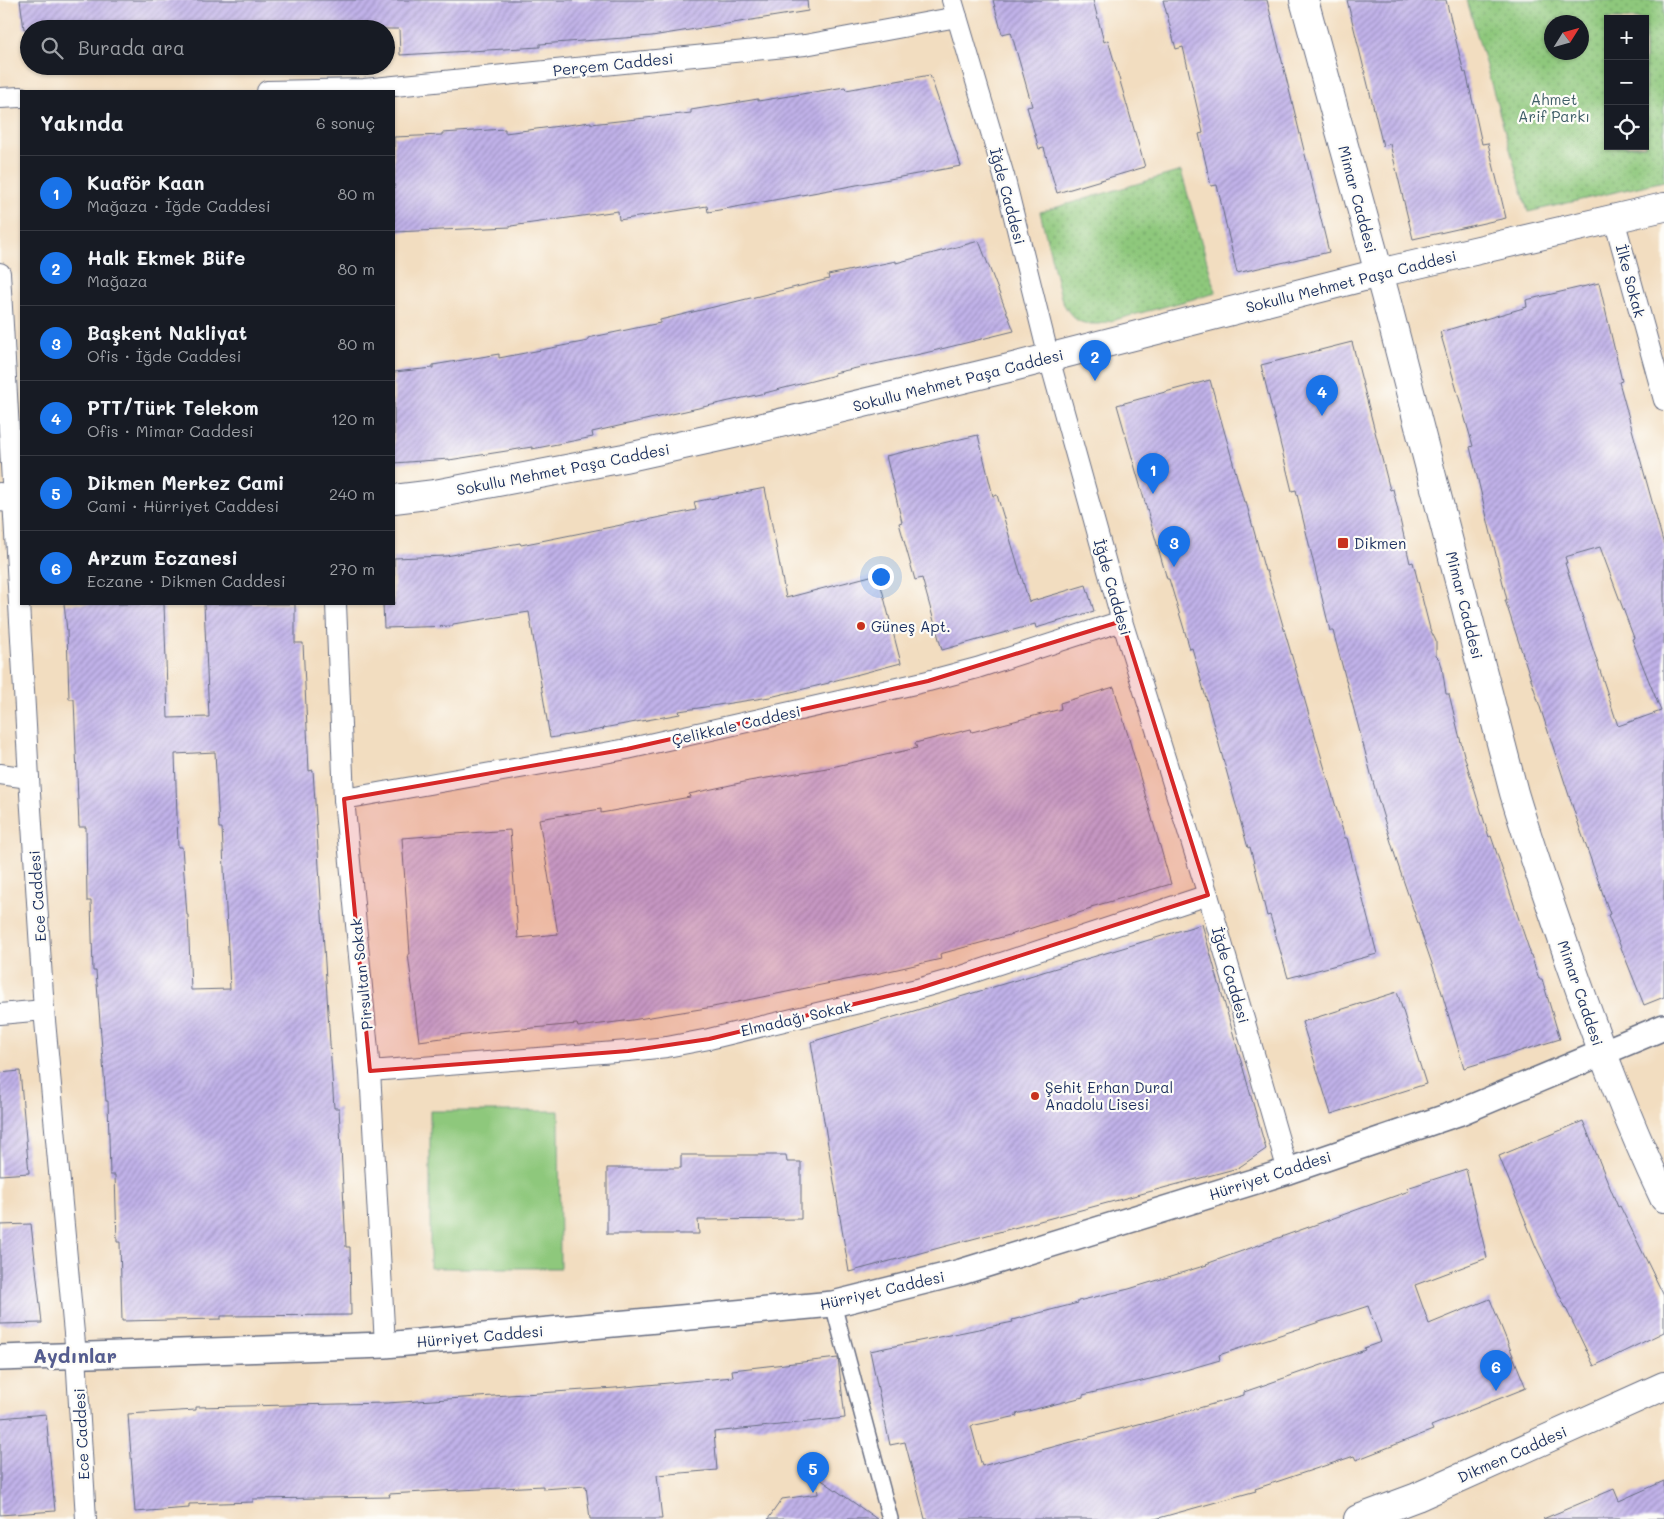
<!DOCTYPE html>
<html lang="tr">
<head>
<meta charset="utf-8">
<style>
	:root { --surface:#171b24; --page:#20242c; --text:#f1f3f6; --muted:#9ea1a6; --line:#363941; --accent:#1a73e8 }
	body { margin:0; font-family:Mali,sans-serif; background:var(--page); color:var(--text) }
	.controls { position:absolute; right:15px; top:15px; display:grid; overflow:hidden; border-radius:0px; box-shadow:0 1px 4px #0004 }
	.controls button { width:45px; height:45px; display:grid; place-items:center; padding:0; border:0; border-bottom:1px solid var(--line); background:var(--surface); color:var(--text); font:25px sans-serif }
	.compass { position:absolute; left:1544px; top:15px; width:45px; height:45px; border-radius:50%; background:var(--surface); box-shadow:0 1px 4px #0004; rotate:53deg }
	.you { position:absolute; left:880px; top:576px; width:18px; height:18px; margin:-12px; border:4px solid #fff; border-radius:50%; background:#1a73e8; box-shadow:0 0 0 8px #1a73e833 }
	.badge { display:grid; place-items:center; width:32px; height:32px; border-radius:50%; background:var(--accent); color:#fff; font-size:16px; font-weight:700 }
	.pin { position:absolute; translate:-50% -41px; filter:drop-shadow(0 1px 2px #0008) }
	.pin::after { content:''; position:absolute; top:26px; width:18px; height:15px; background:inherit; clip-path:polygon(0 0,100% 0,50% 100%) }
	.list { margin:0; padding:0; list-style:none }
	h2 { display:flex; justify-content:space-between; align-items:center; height:65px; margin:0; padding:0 20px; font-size:21px }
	h2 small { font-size:16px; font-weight:400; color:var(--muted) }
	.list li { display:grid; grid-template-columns:32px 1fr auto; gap:15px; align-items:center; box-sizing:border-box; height:75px; padding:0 20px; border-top:1px solid var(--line) }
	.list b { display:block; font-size:19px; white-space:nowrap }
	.list p { margin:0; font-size:16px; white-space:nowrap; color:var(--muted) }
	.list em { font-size:16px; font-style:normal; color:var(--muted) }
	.icon { flex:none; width:28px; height:28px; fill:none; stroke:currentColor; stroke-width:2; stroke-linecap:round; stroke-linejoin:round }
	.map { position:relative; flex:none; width:1664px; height:1519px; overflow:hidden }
	.search { position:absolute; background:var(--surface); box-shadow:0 1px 4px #0004; left:20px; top:20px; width:375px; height:55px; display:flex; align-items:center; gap:12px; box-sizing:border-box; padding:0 18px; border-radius:28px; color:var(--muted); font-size:19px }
	.panel { position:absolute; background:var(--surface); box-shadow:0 1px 4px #0004; left:20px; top:90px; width:375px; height:515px; border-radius:0px }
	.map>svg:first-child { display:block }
	.grass { fill:#8ec87c; stroke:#547c6d }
	.park { fill:url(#park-dots); stroke:#547c6d; fill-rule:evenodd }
	.building { fill:url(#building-hatch); fill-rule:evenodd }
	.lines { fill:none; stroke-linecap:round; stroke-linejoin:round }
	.pedestrian-casing { stroke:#666c80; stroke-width:18 }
	.minor-casing { stroke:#666c80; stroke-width:22 }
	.tertiary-casing { stroke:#666c80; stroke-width:28 }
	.secondary-casing { stroke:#666c80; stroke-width:30 }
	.primary-casing { stroke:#666c80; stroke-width:30 }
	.pedestrian { stroke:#fff; stroke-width:15 }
	.minor { stroke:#fff; stroke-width:20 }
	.tertiary { stroke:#fff; stroke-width:25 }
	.secondary { stroke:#fff; stroke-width:28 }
	.primary { stroke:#fff; stroke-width:28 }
	.marked { fill:#d62828; fill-opacity:0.2; stroke:#d62828; stroke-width:4; stroke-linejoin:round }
	.poi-dot { fill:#c8321e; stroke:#fdfcf7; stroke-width:2 }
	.labels { text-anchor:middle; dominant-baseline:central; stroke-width:4.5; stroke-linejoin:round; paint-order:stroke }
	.street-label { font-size:15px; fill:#1b2f5e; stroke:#fdfcf7 }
	.park-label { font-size:15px; fill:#3e5d67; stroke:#fdfcf7 }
	.poi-label { font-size:15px; fill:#1b2f5e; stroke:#fdfcf7; text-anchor:start }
	.district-label { font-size:20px; font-weight:bold; fill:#555d8f; stroke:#fdfcf7 }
</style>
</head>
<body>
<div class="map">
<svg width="1664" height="1519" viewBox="0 0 1664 1519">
	<defs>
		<pattern id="park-dots" width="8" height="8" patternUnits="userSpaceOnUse" patternTransform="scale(1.25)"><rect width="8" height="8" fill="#8ec87c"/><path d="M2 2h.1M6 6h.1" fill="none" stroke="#73a369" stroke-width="1.8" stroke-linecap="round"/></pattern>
		<pattern id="building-hatch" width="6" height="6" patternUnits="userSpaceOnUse" patternTransform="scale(1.25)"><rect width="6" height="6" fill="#c1b2e9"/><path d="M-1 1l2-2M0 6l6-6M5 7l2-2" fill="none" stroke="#9c91c0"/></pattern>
	</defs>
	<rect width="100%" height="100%" fill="#fdfcf7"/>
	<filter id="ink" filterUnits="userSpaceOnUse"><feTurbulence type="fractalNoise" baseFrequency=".02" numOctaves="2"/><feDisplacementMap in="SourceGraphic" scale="10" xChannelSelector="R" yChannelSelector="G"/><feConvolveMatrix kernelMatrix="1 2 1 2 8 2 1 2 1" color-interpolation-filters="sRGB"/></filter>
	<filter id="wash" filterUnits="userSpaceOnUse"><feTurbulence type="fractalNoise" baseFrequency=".0096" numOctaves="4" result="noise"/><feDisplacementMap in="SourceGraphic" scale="20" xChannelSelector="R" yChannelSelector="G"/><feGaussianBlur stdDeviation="1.12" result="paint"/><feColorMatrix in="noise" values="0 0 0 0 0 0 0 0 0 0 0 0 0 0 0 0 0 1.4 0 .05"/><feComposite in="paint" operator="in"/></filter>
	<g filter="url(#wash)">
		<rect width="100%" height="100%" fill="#f2ddc0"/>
		<!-- grass -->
		<polygon class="grass" points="430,1111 559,1111 560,1268 430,1268"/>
		<!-- park -->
		<g class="park">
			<path d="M1467,0H1664V181L1528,212ZM1608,19H1645V146H1608ZM1552,22H1582V52H1552Z"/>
			<path d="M1181,171L1216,293L1099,324C1078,325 1072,319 1062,301L1040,212Z"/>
		</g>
		<g id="blocks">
			<!-- building -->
			<g class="building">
				<polygon points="20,0 807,0 808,11 652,36 540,44 540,47 400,55 399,29 24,29"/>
				<polygon points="993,0 1093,0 1104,42 1108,40 1145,167 1057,193 1044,148 1039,149 1027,107 1032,106 1011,32 1002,34"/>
				<polygon points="1163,0 1267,0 1329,252 1237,273 1217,185 1211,186 1199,134 1203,133 1183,47 1176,49"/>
				<polygon points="1347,0 1446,0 1464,73 1466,72 1482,144 1488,143 1506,218 1413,239 1390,144 1383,146"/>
				<polygon points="930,75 961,166 708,212 707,206 619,220 618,211 511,226 511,227 394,232 394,137 442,135 442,133 505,129 505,133 591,122 591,124 691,113 691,110 758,99 758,101 845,87 846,90"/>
				<polygon points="979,241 1014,331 925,353 834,373 835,375 765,393 592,432 593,437 532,449 532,447 449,460 449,459 394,463 394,372 433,368 433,365 499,354 499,358 588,341 588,338 660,323 660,320 829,279 828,275 896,261 896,263"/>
				<path d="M1599,283L1622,381L1619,382L1664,545V997L1644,1005L1608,915L1610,914L1578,823L1505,600H1507L1470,447L1473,446L1440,332L1527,307L1526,300ZM1600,547L1634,638L1632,639L1661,711L1618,726L1565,563H1567L1565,557Z"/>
				<polygon points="1352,342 1390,490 1393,489 1410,563 1413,562 1430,629 1436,641 1436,656 1440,660 1442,667 1446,694 1449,694 1464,755 1489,837 1491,836 1539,979 1542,979 1560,1039 1464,1068 1441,990 1397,862 1375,789 1333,631 1330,631 1296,490 1292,491 1261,365"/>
				<polygon points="1210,380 1244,502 1246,502 1265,571 1267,571 1345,838 1347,838 1377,954 1288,978 1270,915 1267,916 1250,847 1248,848 1192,648 1190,649 1169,579 1167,579 1117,405"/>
				<polygon points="978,435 993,496 997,495 1029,602 1086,585 1094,611 1036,628 1035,624 942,650 922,578 915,580 899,523 902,522 886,456"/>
				<polygon points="765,488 786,598 878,574 901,663 829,682 829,683 770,697 679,711 680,714 603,728 604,729 550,738 529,612 453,624 453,626 384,628 383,604 394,604 394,558 446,556 520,543 521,545 696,510 694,502"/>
				<path d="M64,604H164L168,718L209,717L204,604H295V643H303L309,771L313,770L334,1108H339L346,1247H350L351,1315L221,1316V1319L122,1321L120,1242H117L115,1175H110L108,1101H106L96,971H93L91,901H87L86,827H79L74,699H69L67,631ZM215,752L219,828H222L230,989L191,990L188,915H187L182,847H178L175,754Z"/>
				<polygon points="1114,687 1171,884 1091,907 1091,909 1013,934 940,954 941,959 880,973 713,1007 632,1020 578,1027 577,1024 489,1032 419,1041 408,954 410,954 402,838 510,830 518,938 558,934 539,819 601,809 601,813 690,797 689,794 749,781 827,768 917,748 915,743 971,729 972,732 1061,709 1060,703"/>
				<polygon points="1202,924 1266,1149 1238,1168 849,1272 811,1042"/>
				<polygon points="1397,992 1426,1084 1331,1114 1302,1022"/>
				<polygon points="20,1071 29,1173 0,1175 0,1073"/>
				<polygon points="1583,1121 1618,1207 1620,1206 1664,1296 1664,1332 1594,1366 1536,1247 1499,1156"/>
				<polygon points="681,1155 786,1155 787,1162 801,1162 801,1219 698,1220 699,1234 607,1234 607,1168 681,1168"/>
				<path d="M1466,1169L1487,1258L1415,1285L1429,1324L1490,1299L1526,1388L1431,1426L1433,1430L1356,1460L1354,1456L1255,1489L1256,1491L1155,1519H925L905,1442L890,1445L870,1351L1013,1322L1012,1320L1078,1303V1301L1129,1289L1207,1265L1206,1264L1409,1191L1407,1188ZM1368,1306L1381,1342L1364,1348L1365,1350L1244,1392V1395L1147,1423L1146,1422L982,1466L971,1426L1017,1416L1016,1414L1083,1397V1395L1175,1373L1220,1360L1219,1355Z"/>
				<polygon points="31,1224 42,1323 0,1324 0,1225"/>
				<polygon points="838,1358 845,1418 714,1432 717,1470 657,1475 662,1519 590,1519 586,1486 543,1489 543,1486 460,1490 389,1494 390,1497 253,1499 253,1502 189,1504 189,1508 135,1512 128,1414 196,1410 196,1407 387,1403 615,1388 733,1377 732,1370"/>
				<polygon points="46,1414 55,1511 0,1515 0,1418"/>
				<polygon points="816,1476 877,1519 768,1519 782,1499 818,1494"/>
				<polygon points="1664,1481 1664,1519 1543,1519 1614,1489 1619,1501"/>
			</g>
		</g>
	</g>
	<g filter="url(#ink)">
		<use href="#blocks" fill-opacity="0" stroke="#666c80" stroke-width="1"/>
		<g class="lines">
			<!-- pedestrian casing -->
			<g class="pedestrian-casing">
				<polyline id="pedestrian" points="833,1304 890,1519"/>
			</g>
			<!-- minor casing -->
			<g class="minor-casing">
				<g id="minor">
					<polyline points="952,0 1004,176 1049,358 1122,621 1208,895 1288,1171"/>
					<polyline points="267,91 364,89 805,45 957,17"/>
					<polyline points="0,98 21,97"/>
					<polyline points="1614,219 1664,400"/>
					<polyline points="0,273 29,778 44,1010 76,1355 86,1519"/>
					<polyline points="336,604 344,799 370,1071 385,1345"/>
					<polyline points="0,774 29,778"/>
					<polyline points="344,799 627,749 928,681 977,668 1122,621"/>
					<polyline points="0,1014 44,1010"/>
					<polyline points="370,1071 628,1051 667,1047 709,1039 917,989 956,978 1208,895"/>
				</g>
			</g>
			<!-- tertiary casing -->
			<g class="tertiary-casing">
				<polyline id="tertiary" points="0,1358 385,1345 833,1304 961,1272 1288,1171 1458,1113 1664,1027"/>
			</g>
			<!-- secondary casing -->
			<g class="secondary-casing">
				<g id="secondary">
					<path d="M1304,0L1385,295L1514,793C1531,850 1551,906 1570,962C1598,1042 1627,1121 1664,1198"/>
					<polyline points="0,497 21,500"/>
					<polyline points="394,499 435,494 624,458 751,430 1013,367 1379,273 1664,207"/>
				</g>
			</g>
			<!-- primary casing -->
			<g class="primary-casing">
				<polyline id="primary" points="1358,1519 1417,1497 1664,1386"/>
			</g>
			<!-- pedestrian -->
			<use href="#pedestrian" class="pedestrian"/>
			<!-- minor -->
			<use href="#minor" class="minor"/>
			<!-- tertiary -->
			<use href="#tertiary" class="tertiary"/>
			<!-- secondary -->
			<use href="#secondary" class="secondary"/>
			<!-- primary -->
			<use href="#primary" class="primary"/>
		</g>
	</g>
	<!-- marked area -->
	<path class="marked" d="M1122,621L1208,895L917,989L709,1039L628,1051L370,1071L344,799L627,749L928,681Z"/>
	<!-- markers -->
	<g class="poi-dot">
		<rect x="1337" y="537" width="12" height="12" rx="2.5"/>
		<circle cx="861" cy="626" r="5"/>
		<circle cx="1035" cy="1096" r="5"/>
	</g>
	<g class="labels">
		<!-- street labels -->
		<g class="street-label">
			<text transform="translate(613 64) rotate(-6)">Perçem Caddesi</text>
			<text transform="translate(1008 196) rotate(75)">İğde Caddesi</text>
			<text transform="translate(1358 199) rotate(75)">Mimar Caddesi</text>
			<text transform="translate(1351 281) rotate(-14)">Sokullu Mehmet Paşa Caddesi</text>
			<text transform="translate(1631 281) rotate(75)">İlke Sokak</text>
			<text transform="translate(958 380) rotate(-14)">Sokullu Mehmet Paşa Caddesi</text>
			<text transform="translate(563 469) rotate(-11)">Sokullu Mehmet Paşa Caddesi</text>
			<text transform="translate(1113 587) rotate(74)">İğde Caddesi</text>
			<text transform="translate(1465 605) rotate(76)">Mimar Caddesi</text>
			<text transform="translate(736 725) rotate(-13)">Çelikkale Caddesi</text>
			<text transform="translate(37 896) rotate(-94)">Ece Caddesi</text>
			<text transform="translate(361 974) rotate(-96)">Pirsultan Sokak</text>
			<text transform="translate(1231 975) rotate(74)">İğde Caddesi</text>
			<text transform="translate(1581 993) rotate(71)">Mimar Caddesi</text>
			<text transform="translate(796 1018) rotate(-13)">Elmadağı Sokak</text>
			<text transform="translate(1270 1175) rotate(-18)">Hürriyet Caddesi</text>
			<text transform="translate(882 1290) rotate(-13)">Hürriyet Caddesi</text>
			<text transform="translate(480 1336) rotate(-5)">Hürriyet Caddesi</text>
			<text transform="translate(81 1434) rotate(-93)">Ece Caddesi</text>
			<text transform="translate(1512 1454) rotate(-24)">Dikmen Caddesi</text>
		</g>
		<!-- park labels -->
		<g class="park-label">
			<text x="1554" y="99">Ahmet<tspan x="1554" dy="17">Arif Parkı</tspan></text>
		</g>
		<!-- poi labels -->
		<g class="poi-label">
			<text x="1354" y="543">Dikmen</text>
			<text x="871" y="626">Güneş Apt.</text>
			<text x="1045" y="1087">Şehit Erhan Dural<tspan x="1045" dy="17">Anadolu Lisesi</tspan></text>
		</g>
		<!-- district labels -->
		<g class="district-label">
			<text x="75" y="1355">Aydınlar</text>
		</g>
	</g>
</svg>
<div class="controls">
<button>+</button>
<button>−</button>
<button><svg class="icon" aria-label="locate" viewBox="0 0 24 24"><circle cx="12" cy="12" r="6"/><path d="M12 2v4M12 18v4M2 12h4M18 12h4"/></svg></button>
</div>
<svg class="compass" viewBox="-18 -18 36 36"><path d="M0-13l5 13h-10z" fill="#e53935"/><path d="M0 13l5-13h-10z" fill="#9ea1a6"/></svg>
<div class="you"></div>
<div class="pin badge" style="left:1153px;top:494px">1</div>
<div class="pin badge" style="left:1095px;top:381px">2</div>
<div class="pin badge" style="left:1174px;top:567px">3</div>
<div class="pin badge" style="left:1322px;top:416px">4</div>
<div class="pin badge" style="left:813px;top:1493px">5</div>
<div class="pin badge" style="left:1496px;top:1391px">6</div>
<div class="search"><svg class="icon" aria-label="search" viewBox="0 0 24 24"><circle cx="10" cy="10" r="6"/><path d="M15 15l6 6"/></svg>Burada ara</div>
<section class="panel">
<h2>Yakında<small>6 sonuç</small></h2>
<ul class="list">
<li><span class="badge">1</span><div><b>Kuaför Kaan</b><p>Mağaza · İğde Caddesi</p></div><em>80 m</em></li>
<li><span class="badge">2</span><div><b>Halk Ekmek Büfe</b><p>Mağaza</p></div><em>80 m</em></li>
<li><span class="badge">3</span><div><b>Başkent Nakliyat</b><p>Ofis · İğde Caddesi</p></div><em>80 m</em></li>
<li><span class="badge">4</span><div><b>PTT/Türk Telekom</b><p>Ofis · Mimar Caddesi</p></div><em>120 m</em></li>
<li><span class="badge">5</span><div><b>Dikmen Merkez Cami</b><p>Cami · Hürriyet Caddesi</p></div><em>240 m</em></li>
<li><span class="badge">6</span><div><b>Arzum Eczanesi</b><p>Eczane · Dikmen Caddesi</p></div><em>270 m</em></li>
</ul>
</section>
</div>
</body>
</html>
